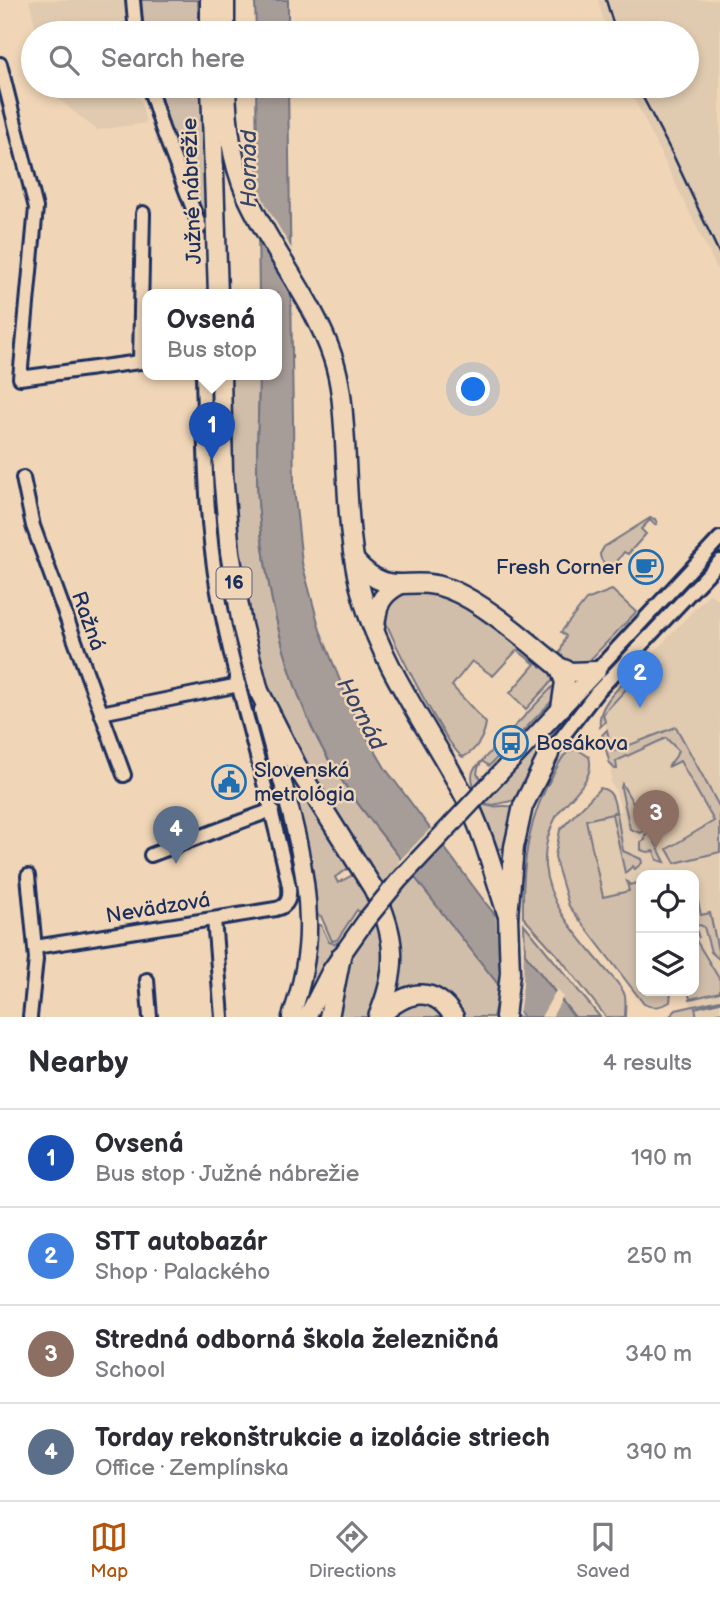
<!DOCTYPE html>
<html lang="en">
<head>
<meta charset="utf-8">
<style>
	:root { --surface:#fff; --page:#f2f2f3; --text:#2b2b33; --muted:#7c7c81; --line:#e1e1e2; --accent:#b45309 }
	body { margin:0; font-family:"Balsamiq Sans",sans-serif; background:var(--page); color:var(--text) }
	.controls { position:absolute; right:21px; bottom:21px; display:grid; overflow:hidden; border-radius:14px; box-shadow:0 4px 10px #0003 }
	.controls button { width:63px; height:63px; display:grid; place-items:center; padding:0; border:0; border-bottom:2px solid var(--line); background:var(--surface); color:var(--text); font:35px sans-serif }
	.you { position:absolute; left:474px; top:390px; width:24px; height:24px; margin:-18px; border:5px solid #fff; border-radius:50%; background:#1a73e8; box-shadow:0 0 0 10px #1a73e833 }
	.badge { display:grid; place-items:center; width:46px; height:46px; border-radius:50%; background:var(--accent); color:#fff; font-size:23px; font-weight:700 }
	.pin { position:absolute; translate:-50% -58px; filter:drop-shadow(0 2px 4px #0008) }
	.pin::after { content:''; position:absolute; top:37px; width:24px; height:21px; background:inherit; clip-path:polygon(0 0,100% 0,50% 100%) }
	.popup { position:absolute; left:142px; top:289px; width:140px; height:91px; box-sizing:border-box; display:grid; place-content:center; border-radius:14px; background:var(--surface); filter:drop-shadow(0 2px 5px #0005); font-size:23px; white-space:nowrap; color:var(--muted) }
	.popup b { font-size:26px; color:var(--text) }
	.popup::after { content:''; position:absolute; left:50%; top:100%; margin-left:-14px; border:14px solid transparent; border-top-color:var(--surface) }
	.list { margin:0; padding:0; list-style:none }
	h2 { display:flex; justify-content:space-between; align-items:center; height:91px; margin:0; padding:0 28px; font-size:30px }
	h2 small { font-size:23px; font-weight:400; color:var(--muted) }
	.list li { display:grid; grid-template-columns:46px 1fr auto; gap:21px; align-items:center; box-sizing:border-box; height:98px; padding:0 28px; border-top:2px solid var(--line) }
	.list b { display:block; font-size:26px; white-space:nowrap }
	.list p { margin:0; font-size:23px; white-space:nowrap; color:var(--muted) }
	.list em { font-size:23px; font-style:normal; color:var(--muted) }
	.icon { flex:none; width:38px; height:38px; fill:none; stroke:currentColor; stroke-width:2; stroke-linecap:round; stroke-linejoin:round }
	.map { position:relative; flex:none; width:720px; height:1017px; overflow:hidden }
	.search { position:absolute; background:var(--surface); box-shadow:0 4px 10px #0003; left:21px; right:21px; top:21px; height:77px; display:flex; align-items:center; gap:18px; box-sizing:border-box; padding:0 24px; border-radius:38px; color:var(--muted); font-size:26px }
	.sheet { height:483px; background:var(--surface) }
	nav { display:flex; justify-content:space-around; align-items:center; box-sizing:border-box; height:98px; border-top:2px solid var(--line); background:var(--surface); font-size:19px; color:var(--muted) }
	nav a { display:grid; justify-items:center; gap:4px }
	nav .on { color:var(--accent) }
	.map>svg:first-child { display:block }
	.built { fill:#e0cab0 }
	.green { fill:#d1beaa; stroke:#767684; stroke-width:2 }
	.water { fill:#a79d98; stroke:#6f7181; stroke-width:2 }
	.pier { fill:#f0d6b7 }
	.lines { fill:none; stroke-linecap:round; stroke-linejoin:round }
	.minor-casing { stroke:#1b2f5e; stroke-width:18 }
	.major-casing { stroke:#1b2f5e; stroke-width:21 }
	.highway-casing { stroke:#1b2f5e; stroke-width:23 }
	.minor { stroke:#f0d6b7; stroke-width:12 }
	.major { stroke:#f0d6b7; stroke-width:16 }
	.highway { stroke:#f0d6b7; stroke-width:18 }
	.rail { stroke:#1b2f5e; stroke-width:2.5 }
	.major-bridge-casing { stroke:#1b2f5e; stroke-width:21; stroke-linecap:butt }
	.major-bridge { stroke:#f0d6b7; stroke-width:16 }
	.labels { text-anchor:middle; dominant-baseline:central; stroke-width:5; stroke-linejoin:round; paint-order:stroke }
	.shield { fill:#f0d6b7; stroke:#5b6179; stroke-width:2 }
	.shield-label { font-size:19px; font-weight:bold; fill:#1b2f5e }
	.street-label { font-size:21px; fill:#1b2f5e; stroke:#f0d6b7 }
	.poi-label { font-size:21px; fill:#1b2f5e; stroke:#f0d6b7; text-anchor:start }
	.water-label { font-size:23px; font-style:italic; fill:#37456a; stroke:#f0d6b7 }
</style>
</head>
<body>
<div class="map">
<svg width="720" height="1017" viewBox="0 0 720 1017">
	<rect width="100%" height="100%" fill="#f0d6b7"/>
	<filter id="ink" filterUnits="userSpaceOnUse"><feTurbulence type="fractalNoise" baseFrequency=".0143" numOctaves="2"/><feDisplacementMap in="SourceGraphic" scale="14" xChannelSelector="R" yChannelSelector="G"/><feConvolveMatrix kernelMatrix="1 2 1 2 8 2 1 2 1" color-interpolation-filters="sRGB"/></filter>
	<g filter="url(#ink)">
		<!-- built -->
		<g class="built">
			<polygon points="29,0 126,0 127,33 37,33"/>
			<polygon points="598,0 720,0 720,275 628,86 687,86 687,33 607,33"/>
			<polygon points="54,86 137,86 139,95 135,96 136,98 140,98 146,123 97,130 58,99"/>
			<polygon points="709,594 720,600 720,1017 694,1017 688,991 694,991 694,875 641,875 641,976 603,897 585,820 621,811 615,789 611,783 612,752 603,714 641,673 638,669"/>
		</g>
		<!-- green -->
		<g class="green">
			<polygon points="133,0 198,0 199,33 136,33"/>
			<polygon points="149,86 202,86 206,227 200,227"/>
			<path d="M228,374H259C259,416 255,460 258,501C264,582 286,685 326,755C346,790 372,822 397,854C439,909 481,963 524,1017H506L496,1004L493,1017H460L456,1009L393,995L388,904L396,895L381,881L377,886L313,787L269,696L246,614L231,492Z"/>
			<path d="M650,518L655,519L657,523L655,525L650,520L641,529L646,534L628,554L624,552L616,563L620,566L618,568C609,569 600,562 600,554L604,547Z"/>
			<path d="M720,548V553L571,713L539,757L520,799L493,805L484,803C477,793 468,780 474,769L557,682L554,699L489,766L482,761L478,768L477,774L492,790L558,722L542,744L530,770L544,746L570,710Z"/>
			<polygon points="612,590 636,612 587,663 578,667 563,660 560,653 566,636 561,632 586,600"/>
			<path d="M427,593C476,603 515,644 554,674V679L526,709L510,693L535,664L517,650L493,676L472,661L452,686L486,723C484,737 476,751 463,757C449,751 391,639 385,619C384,613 385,608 387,603L400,594Z"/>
			<path d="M638,669L641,673L603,714L605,722L600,727C596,704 623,684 638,669Z"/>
			<polygon points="676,727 720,808 720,852 675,863 667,849 714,821 680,761 668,767 676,756 678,750 666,738 616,761 617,769 615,769 610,764 602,735 607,730 612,752"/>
			<path d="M281,748L351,867L335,877L338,883L356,873C386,928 394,958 367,1017H332L344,969L373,923L357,910L337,940L332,941L321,916L317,915L311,871Z"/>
			<path d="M577,749L589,757C596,780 568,798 557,815C548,831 544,848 545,866C549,908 581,939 606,970C612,977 623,987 625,996C626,1002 625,1010 625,1017H606L559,957L523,917C522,864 528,816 555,771C561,760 564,751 577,749Z"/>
			<polygon points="622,784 648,829 640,833 630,829 621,788"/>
			<path d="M600,788C613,790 614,800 616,811L612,813H617L623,851L641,859L642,863L635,869L633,866L625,873L612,814L586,820L603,897L629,891L627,882L630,885L637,883L641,900V991H671L670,1002C661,1007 653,1009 644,1004L569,906L557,866L555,856L560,830Z"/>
			<path d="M480,803C492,811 504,802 517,808L507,848L498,849Z"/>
			<polygon points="650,832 665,862 657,860 654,851 647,852 641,850 641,842 645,840 645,835"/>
			<polygon points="699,884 699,887 695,888 701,915 710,913 720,960 711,952 704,927 700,925 695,926 699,938 694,929 694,887"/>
			<polygon points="317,924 321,925 329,942 334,944 339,942 308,994 316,949"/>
			<polygon points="524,924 600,1017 575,1017 525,954"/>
			<polygon points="694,937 720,980 720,992 690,999 688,991 694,991"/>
			<polygon points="420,998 450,1017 387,1017"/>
			<polygon points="720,1000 720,1002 695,1008 697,1017 669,1017 676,1010"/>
		</g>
		<!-- water -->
		<g class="water">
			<polygon points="255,0 288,0 288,33 256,33"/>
			<path d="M256,86H288L294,488L302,563L320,630L352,711L385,768L485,902L574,1017H524C481,963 439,909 397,854C372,822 346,790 326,755C286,685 264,582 258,501C255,460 259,416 259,374H277V294H259Z"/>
		</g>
		<!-- pier -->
		<g class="pier">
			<polygon points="253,176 267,207 293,251 294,292 254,225"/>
			<polygon points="432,827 444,842 410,878 398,862"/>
			<polygon points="495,911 524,947 523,984 519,1016 497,990 499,957"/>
			<polygon points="557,989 563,997 552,1017 541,1017"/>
		</g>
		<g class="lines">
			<!-- minor casing -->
			<g class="minor-casing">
				<g id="minor">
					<polyline points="133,0 136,33"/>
					<polyline points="0,64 36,208 20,378 147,361"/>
					<polyline points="149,86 162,128 200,227"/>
					<polyline points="140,362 143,213"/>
					<polyline points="23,478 33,526 124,775"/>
					<polyline points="596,671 720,538"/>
					<polyline points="101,713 239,685"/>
					<polyline points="549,754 597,692 720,561"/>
					<polyline points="151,855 272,810"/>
					<polyline points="28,876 36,959 30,1017"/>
					<polyline points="214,919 222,1017"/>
					<path d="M35,947L276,909C289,906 290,897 289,886C268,787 236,691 218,592C205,520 205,447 203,374"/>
					<polyline points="147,980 150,1017"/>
				</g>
			</g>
			<!-- major casing -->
			<g class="major-casing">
				<g id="major">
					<path d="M263,710C280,778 307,851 308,921C309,954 302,986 291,1017"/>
					<polyline points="498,775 596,671"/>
					<polyline points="307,1017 331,970 367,919"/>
				</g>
			</g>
			<!-- highway casing -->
			<g class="highway-casing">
				<g id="highway">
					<polyline points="210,0 210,33"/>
					<polyline points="225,0 225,33"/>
					<polyline points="211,86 218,294"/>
					<path d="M226,86C227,123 231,159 246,194C271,251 313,298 333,358C342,385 343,414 345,442C348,494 348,548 363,599C384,671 431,731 465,797C485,835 494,876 508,916"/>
					<path d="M221,374L223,474L230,552L242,625L259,691L300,772L373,888C396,935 399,968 378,1017"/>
					<path d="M355,561C391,601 407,573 449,589C485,603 528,642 559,667L571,672L596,671"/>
					<path d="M375,627C377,606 380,595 399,585"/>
					<polyline points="559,667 565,682 561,708"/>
					<path d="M382,1014C406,992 433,983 454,1017"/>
					<polyline points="329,1017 341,956"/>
					<polyline points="505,1017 510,973 508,916 514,847 523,806 549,754"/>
				</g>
			</g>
			<!-- minor -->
			<use href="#minor" class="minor"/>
			<!-- major -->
			<use href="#major" class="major"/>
			<!-- highway -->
			<use href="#highway" class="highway"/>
			<!-- rail -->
			<g class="rail">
				<polyline points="606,0 616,33"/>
				<polyline points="637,86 673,155 720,255"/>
				<polyline points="704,1017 720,1013"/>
			</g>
			<!-- major-bridge casing -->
			<g class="major-bridge-casing">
				<polyline id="major-bridge" points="367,919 399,880 498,775"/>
			</g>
			<!-- major-bridge -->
			<use href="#major-bridge" class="major-bridge"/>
		</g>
	</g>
	<!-- icons -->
	<defs>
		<g id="cafe-ring" transform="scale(1.75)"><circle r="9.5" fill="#f0d6b7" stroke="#1f6fb2" stroke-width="1.5"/><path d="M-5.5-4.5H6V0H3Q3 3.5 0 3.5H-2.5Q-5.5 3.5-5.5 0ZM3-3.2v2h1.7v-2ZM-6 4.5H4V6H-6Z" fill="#1f6fb2"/></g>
		<g id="bus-ring" transform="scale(1.75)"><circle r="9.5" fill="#f0d6b7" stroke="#1f6fb2" stroke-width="1.5"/><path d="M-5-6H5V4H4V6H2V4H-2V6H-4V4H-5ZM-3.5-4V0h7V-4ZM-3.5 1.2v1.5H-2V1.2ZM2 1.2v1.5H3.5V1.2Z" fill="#1f6fb2"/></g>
		<g id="civic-ring" transform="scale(1.75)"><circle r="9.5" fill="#f0d6b7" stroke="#1f6fb2" stroke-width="1.5"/><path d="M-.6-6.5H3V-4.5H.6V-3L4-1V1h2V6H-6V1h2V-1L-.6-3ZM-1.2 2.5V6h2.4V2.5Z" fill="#1f6fb2"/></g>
	</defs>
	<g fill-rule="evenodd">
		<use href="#cafe-ring" x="646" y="567"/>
		<use href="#bus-ring" x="511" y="743"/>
		<use href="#civic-ring" x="229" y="782"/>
	</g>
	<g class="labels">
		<!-- shield labels -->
		<rect class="shield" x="216.5" y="567.5" width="35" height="31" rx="5"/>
		<g class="shield-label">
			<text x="234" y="583">16</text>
		</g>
		<!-- street labels -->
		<g class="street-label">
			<text transform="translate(192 191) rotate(-92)">Južné nábrežie</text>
			<text transform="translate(88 621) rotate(70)">Ražná</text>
			<text transform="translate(158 908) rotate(-9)">Nevädzová</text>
		</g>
		<!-- poi labels -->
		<g class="poi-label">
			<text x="622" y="567" text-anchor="end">Fresh Corner</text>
			<text x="536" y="743">Bosákova</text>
			<text x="254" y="770">Slovenská<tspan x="254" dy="24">metrológia</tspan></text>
		</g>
		<!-- water labels -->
		<g class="water-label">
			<text transform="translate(249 169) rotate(-90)">Hornád</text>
			<text transform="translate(361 714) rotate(62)">Hornád</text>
		</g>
	</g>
</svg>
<div class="controls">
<button><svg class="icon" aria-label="locate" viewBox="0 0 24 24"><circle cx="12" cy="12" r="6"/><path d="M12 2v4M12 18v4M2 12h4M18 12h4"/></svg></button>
<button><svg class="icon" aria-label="layers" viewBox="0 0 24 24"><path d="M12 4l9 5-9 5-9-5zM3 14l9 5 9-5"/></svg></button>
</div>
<div class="you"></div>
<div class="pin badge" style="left:212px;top:460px;background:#1a4fb4">1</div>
<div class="popup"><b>Ovsená</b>Bus stop</div>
<div class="pin badge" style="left:640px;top:708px;background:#3f7fe0">2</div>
<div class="pin badge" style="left:656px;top:848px;background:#8d6e63">3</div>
<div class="pin badge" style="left:176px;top:864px;background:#5c6f8a">4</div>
<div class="search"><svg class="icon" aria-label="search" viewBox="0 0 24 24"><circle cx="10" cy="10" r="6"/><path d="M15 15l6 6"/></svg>Search here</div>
</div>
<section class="sheet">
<h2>Nearby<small>4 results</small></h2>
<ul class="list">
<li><span class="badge" style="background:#1a4fb4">1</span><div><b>Ovsená</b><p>Bus stop · Južné nábrežie</p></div><em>190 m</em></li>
<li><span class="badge" style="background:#3f7fe0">2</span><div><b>STT autobazár</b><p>Shop · Palackého</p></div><em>250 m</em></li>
<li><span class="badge" style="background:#8d6e63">3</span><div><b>Stredná odborná škola železničná</b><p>School</p></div><em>340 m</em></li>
<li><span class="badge" style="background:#5c6f8a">4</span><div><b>Torday rekonštrukcie a izolácie striech</b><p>Office · Zemplínska</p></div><em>390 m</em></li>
</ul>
</section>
<nav>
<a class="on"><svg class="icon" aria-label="map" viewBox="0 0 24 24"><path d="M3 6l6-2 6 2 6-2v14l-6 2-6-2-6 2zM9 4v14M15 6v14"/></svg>Map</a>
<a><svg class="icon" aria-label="directions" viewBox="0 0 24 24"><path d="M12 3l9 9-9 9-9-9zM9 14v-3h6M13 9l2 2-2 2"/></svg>Directions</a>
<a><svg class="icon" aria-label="saved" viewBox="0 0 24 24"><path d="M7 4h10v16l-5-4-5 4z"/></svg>Saved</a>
</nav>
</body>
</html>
